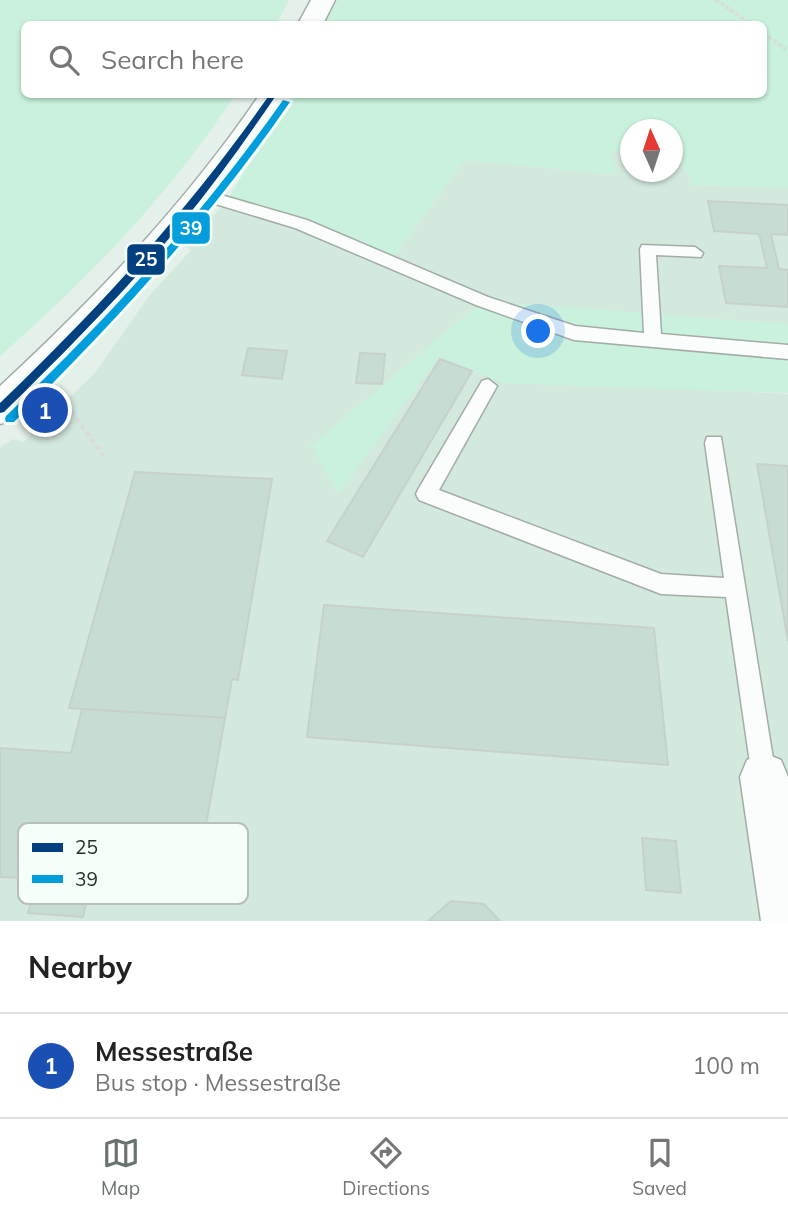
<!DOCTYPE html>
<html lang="en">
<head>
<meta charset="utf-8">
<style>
	:root { --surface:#fff; --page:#f2f2f2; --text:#222; --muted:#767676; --line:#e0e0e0; --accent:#69726d }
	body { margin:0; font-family:Mulish,sans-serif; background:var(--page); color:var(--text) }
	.compass { position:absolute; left:620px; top:119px; width:63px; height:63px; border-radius:50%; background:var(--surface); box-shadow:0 2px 5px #0004; rotate:357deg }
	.you { position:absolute; left:539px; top:332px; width:24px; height:24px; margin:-18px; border:5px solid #fff; border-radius:50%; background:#1a73e8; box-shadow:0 0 0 10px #1a73e833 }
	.badge { display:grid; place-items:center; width:46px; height:46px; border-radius:50%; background:var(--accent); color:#fff; font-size:23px; font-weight:700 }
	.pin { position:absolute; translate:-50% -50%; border:4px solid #fff; box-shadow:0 2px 7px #0006 }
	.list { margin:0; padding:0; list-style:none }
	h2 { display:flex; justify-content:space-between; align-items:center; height:91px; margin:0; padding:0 28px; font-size:30px }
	h2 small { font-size:23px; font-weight:400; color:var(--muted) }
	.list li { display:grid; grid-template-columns:46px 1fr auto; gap:21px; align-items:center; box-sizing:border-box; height:105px; padding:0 28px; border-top:2px solid var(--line) }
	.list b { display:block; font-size:26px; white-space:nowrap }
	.list p { margin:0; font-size:23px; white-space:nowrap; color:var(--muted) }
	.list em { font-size:23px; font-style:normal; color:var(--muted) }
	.icon { flex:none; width:38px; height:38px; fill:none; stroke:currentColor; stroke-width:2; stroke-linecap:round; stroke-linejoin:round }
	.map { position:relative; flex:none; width:788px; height:921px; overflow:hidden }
	.search { position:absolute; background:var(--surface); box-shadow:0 2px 5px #0004; left:21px; right:21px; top:21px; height:77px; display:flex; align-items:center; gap:18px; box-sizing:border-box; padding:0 24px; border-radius:10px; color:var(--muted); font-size:26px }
	.sheet { height:196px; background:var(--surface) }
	nav { display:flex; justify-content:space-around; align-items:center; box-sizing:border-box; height:98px; border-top:2px solid var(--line); background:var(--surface); font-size:19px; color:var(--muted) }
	nav a { display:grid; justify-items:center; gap:4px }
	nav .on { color:var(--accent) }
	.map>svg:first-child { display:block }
	.built { fill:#d4e9de }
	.green { fill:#c9f1dd }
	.building { fill:#c7ddd3; stroke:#c7d1cc; stroke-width:2 }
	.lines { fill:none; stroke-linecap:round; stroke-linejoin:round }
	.lane-casing { stroke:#a3aca7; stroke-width:3 }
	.street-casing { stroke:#a3aca7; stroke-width:3 }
	.secondary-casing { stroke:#a3aca7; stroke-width:3 }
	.path-far1 { stroke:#d8dcda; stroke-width:3.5; stroke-dasharray:3.5 2.5; stroke-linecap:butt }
	.path { stroke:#d8dcda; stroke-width:4.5; stroke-dasharray:5 3.5; stroke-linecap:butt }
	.lane { fill:#fbfdfc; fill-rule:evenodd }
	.street { fill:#fbfdfc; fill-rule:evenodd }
	.secondary { fill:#fbfdfc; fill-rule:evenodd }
	.bus-1-casing { stroke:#f6fefa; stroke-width:6 }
	.bus-2-casing { stroke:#f6fefa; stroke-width:6 }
	.bus-1 { fill:#024080; fill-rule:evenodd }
	.bus-2 { fill:#009edd; fill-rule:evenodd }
	.key { fill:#f6fefa; stroke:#b8c0bc; stroke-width:2 }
	.key-label { font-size:19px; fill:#272e2a }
	.line-badge { stroke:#f6fefa; stroke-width:2.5 }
	.badge-label { font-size:19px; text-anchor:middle; font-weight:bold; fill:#fff }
</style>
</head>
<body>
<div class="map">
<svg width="788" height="921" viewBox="0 0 788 921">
	<rect width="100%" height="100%" fill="#e4f0ea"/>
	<!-- built -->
	<polygon class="built" points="611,151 630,151 630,172 672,172 673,152 677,152 692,185 788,188 788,324 484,302 645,386 788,394 788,921 0,921 0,447 13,439 23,442 94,374 149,296 191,250 185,246 226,202 390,263 464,160 616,175"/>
	<!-- green -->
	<g class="green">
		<path d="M0,0H289L276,24H24V94L235,95C170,194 89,278 0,356Z"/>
		<polygon points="337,0 788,0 788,188 692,185 677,152 673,152 672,130 630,130 630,151 611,151 617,175 464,160 390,263 226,202 292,95 764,94 764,24 325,24"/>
		<polygon points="482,301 788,324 788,393 503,383 438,358 338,494 311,446"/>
	</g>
	<!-- building -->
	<g class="building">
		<polygon points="708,201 788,205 788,235 771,234 779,269 788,270 788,307 726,303 719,266 767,268 759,234 714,231"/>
		<polygon points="248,348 287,351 282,379 242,375"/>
		<polygon points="360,353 385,354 382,384 356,383"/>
		<polygon points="440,359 472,371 363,557 327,541"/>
		<polygon points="757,464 788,466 788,641"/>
		<polygon points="135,472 272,479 238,680 232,679 225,718 69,708"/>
		<polygon points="324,605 654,628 668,765 307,737"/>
		<polygon points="82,709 225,718 194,893 90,885 83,917 28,913 37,879 0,877 0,748 71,753"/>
		<polygon points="642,838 676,841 681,893 646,890"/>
		<polygon points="451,901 484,904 500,921 428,921"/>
	</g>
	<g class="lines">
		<!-- lane casing -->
		<g class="lane-casing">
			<g id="lane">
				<polygon points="204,190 307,220 488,297 575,326 644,333 640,249 642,245 695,247 703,253 701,257 656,255 661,334 788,345 788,359 574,340 476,305 295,228 199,199 199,191"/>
				<polygon points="488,379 497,386 439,490 661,574 724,578 705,443 707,437 721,437 776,777 772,785 764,789 756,785 752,777 726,597 661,594 419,500 416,494 419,488 482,381"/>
			</g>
		</g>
		<!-- street casing -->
		<g class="street-casing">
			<polygon id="street" points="764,753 781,760 788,777 788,921 761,921 740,777 747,760"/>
		</g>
		<!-- secondary casing -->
		<g class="secondary-casing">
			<g id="secondary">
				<polygon points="311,0 335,0 323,24 298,24"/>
				<path d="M260,94H288C209,215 116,319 13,420L0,424V386C96,297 186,203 260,94Z"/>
			</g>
		</g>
		<!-- path-far1 -->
		<g class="path-far1">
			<polyline points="716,0 751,24"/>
			<polyline points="764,33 788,51"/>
		</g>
		<!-- path -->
		<polyline class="path" points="61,398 104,456"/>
		<!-- lane -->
		<use href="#lane" class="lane"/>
		<!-- street -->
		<use href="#street" class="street"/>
		<!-- secondary -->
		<use href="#secondary" class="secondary"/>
		<!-- bus-1 casing -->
		<g class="bus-1-casing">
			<path id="bus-1" d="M270,94H277C247,138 216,182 182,223C127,290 66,351 4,412L0,413V403C101,306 190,209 270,94Z"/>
		</g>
		<!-- bus-2 casing -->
		<g class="bus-2-casing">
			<path id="bus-2" d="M283,100L290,102C208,221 116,321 14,422H6L5,419L6,416C110,316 200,218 283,100Z"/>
		</g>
		<!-- bus-1 -->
		<use href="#bus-1" class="bus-1"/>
		<!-- bus-2 -->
		<use href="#bus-2" class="bus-2"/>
	</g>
	<!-- legend -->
	<rect x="18" y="823" width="230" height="81" rx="10" class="key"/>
	<rect x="32" y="843" width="31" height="9" fill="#024080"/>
	<rect x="32" y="875" width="31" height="8" fill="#009edd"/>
	<g class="key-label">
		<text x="75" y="854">25</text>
		<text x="75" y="886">39</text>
	</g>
	<g class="line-badge">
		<rect x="171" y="211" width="40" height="34" rx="7" fill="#009edd"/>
		<rect x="126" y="243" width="40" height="33" rx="7" fill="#024080"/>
	</g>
	<g class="badge-label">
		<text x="191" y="235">39</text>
		<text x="146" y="266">25</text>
	</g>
</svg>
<svg class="compass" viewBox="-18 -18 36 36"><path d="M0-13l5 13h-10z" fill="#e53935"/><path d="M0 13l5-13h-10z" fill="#767676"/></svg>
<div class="you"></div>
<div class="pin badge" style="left:45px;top:410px;background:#1a4fb4">1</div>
<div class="search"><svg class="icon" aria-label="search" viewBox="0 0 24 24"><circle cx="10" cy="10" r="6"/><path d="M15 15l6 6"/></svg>Search here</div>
</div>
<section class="sheet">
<h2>Nearby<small></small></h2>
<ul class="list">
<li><span class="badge" style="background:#1a4fb4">1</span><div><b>Messestraße</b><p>Bus stop · Messestraße</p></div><em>100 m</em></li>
</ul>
</section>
<nav>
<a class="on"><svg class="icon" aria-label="map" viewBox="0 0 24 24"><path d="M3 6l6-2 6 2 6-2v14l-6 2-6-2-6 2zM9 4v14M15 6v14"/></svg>Map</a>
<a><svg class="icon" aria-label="directions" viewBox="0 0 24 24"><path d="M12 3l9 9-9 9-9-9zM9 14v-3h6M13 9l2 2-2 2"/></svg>Directions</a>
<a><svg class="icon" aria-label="saved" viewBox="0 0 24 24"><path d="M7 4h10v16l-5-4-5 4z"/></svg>Saved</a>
</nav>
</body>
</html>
